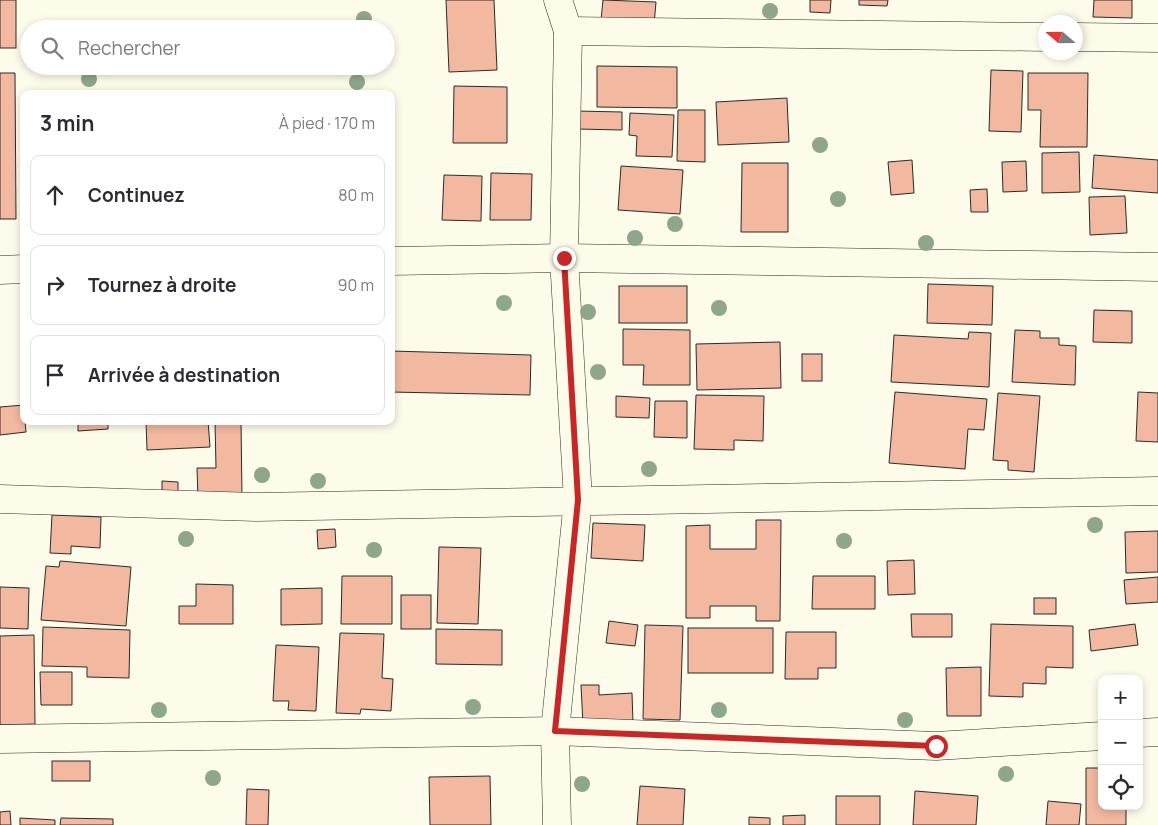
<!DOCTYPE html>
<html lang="fr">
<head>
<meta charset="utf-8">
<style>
	:root { --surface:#fff; --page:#f7f7f7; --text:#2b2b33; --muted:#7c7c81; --line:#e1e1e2 }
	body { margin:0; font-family:Manrope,sans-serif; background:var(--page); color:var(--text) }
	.controls { position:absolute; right:15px; bottom:15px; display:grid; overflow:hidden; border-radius:10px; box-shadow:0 2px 8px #0003 }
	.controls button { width:45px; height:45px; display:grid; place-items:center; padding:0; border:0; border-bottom:1px solid var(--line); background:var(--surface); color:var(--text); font:25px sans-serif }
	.compass { position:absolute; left:1038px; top:15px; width:45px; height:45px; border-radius:50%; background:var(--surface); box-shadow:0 2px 8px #0003; rotate:290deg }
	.stop { position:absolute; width:15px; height:15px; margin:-11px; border:4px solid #c62828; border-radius:50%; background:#fff }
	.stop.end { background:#c62828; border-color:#fff; box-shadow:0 1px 5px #0008 }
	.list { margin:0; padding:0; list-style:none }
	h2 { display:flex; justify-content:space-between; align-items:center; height:65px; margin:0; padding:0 20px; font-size:21px }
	h2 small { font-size:16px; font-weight:400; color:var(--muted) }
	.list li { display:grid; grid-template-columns:32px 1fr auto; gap:15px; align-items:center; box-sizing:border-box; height:80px; margin:0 10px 10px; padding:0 10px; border:1px solid var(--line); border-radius:10px }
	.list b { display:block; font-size:19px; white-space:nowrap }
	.list em { font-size:16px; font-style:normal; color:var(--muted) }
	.icon { flex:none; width:28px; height:28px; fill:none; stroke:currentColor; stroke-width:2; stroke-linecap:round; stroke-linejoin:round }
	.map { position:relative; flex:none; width:1158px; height:825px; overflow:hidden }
	.search { position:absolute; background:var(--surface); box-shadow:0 2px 8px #0003; left:20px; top:20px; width:375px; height:55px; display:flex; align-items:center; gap:12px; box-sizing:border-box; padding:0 18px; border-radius:28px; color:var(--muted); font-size:19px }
	.panel { position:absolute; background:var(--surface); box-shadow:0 2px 8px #0003; left:20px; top:90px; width:375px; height:335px; border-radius:10px }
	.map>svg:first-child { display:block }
	.building { fill:#f2b8a0; stroke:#2b2b2b }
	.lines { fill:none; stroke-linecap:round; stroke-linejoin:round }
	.street-casing { stroke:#2b2b2b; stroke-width:29 }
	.street { stroke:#fdfbea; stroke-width:28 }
	.tree { fill:#8ea78a }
	.route { stroke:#c62828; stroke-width:6 }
</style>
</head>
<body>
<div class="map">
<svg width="1158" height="825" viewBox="0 0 1158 825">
	<rect width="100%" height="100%" fill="#fdfbea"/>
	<!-- building -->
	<g class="building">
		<rect x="0" y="0" width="16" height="48"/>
		<polygon points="446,0 494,0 497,70 449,72"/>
		<polygon points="603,0 656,2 654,25 601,20"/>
		<polygon points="810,0 831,0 830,13 810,12"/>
		<polygon points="859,0 888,0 887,6 859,5"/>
		<polygon points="1094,0 1132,0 1132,18 1093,17"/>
		<polygon points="597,66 677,67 677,108 597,107"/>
		<polygon points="991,70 1023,71 1021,132 989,131"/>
		<polygon points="0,73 15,73 16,219 0,219"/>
		<polygon points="1028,73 1088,73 1087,147 1040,147 1041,110 1028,110"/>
		<polygon points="454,86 507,87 507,143 453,143"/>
		<polygon points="787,98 789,142 718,145 716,102"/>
		<polygon points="678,110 705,110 705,162 677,161"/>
		<polygon points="577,111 622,112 622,130 577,129"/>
		<polygon points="630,113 674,115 672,157 636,156 637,136 629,135"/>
		<polygon points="1079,152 1080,192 1042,193 1042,153"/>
		<polygon points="1094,155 1158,160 1158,193 1092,188"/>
		<polygon points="912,160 914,193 891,195 888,162"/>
		<polygon points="1026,161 1027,191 1003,192 1002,162"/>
		<polygon points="742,163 788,163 788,232 741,232"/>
		<polygon points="621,166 683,170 680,214 618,210"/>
		<polygon points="491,173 532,174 531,220 490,220"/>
		<polygon points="444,175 482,176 481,221 442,220"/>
		<polygon points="987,189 988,212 971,212 970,190"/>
		<polygon points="1125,196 1127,233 1090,235 1089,197"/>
		<polygon points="928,284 993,286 992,325 927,323"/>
		<rect x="619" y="286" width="68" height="37"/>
		<polygon points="1094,310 1132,311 1132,343 1093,342"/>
		<polygon points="623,329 690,330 690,385 643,385 644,365 623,365"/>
		<polygon points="1015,330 1040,331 1040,338 1059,338 1059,345 1076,346 1075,385 1012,382"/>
		<polygon points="969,332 991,333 989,387 891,382 894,335 968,339"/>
		<polygon points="780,342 781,388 697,390 696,344"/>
		<polygon points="391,351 531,355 530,395 391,392"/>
		<rect x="802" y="354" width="20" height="27"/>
		<polygon points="895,392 987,399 984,430 968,429 965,469 889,463"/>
		<polygon points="1138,392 1158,393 1158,442 1136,441"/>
		<polygon points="998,393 1040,396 1034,472 1008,470 1008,461 993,460"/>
		<polygon points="696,395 764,396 763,441 734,440 734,450 694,449"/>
		<polygon points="616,396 650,398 649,418 616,417"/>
		<polygon points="655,401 687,401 687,438 654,437"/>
		<polygon points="24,405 24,421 25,421 26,432 0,435 0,407"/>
		<polygon points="78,421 108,421 108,429 78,431"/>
		<polygon points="146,421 208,421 210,447 147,450"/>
		<polygon points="215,421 241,421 242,497 198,498 197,468 216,468"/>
		<polygon points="162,481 178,482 178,498 162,498"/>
		<polygon points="52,515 101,517 100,548 71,546 71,554 50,553"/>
		<polygon points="756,520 781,520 780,621 756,621 756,606 710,606 710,618 686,618 686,526 710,525 710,549 756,549"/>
		<polygon points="593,523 645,525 643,561 591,558"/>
		<polygon points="335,529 336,547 318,549 317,530"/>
		<polygon points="1158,531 1158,572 1126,573 1125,532"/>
		<polygon points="439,547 481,548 478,624 437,623"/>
		<polygon points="914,560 915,594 888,595 887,561"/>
		<polygon points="60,561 131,567 126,626 41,620 46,566 59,567"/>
		<polygon points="342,576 392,576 392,624 341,624"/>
		<polygon points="813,576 875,576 875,609 812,609"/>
		<polygon points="1158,577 1158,602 1126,604 1124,580"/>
		<polygon points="196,584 233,585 233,624 179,624 179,606 196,606"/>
		<polygon points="0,587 29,588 28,629 0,628"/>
		<polygon points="322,588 322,624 281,625 281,589"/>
		<rect x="401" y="595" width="30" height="34"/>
		<rect x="1034" y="598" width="22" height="16"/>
		<polygon points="911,614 952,614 952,637 912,637"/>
		<polygon points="609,621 638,625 635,646 606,643"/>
		<polygon points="991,624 1073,626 1073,668 1046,667 1046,684 1023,683 1023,697 989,696"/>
		<polygon points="1135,624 1138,645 1091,651 1089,630"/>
		<polygon points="645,625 683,626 680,720 643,719"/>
		<polygon points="43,627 130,630 129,678 87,677 87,667 42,666"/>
		<rect x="688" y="628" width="85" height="45"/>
		<polygon points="436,629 502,630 502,665 436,664"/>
		<polygon points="786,632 836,632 836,668 818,668 818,679 785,679"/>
		<polygon points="340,633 384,634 382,678 393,679 391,711 361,709 360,714 336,713"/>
		<polygon points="34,635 35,724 0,725 0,636"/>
		<polygon points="276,645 319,647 316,711 288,710 289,701 273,701"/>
		<polygon points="981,667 981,716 947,716 946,668"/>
		<polygon points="40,672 72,672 72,705 41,705"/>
		<polygon points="581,685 599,685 599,695 632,693 633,723 583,725"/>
		<rect x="52" y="761" width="38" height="20"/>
		<polygon points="1086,768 1102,768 1102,806 1126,806 1126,825 1086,825"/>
		<polygon points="490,776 491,825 430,825 429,777"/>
		<polygon points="640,786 685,789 683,825 637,825"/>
		<polygon points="247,789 269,790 268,825 246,825"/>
		<polygon points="915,791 978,796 976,825 913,825"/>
		<rect x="836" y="796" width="44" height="29"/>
		<polygon points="1048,801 1081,804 1079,825 1046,825"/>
		<polygon points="10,811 11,825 0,825 0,812"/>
		<polygon points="805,815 805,825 783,825 783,816"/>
		<polygon points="749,817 770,818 770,825 749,825"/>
		<polygon points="20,818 55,820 55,825 20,825"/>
		<polygon points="61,818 113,819 113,825 60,825"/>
	</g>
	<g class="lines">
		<!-- street casing -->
		<g class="street-casing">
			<g id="street">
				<polyline points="568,31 1046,37"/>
				<polyline points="1076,37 1158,38"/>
				<polyline points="391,261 564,258 1158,267"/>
				<polyline points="0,270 24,269"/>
				<polyline points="0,499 256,507 1158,491"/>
				<polyline points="1139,733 1158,732"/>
				<polyline points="0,739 555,731 936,746 1102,736"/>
				<polyline points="557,825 555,731 578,500 564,258 568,31 558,0"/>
			</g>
		</g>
		<!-- street -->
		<use href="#street" class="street"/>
	</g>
	<!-- trees -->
	<g class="tree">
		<circle cx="770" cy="11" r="8"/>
		<circle cx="364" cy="19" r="8"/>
		<circle cx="89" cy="79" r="8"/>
		<circle cx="357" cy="82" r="8"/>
		<circle cx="820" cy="145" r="8"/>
		<circle cx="838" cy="199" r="8"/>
		<circle cx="675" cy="224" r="8"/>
		<circle cx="635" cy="238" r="8"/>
		<circle cx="926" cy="243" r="8"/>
		<circle cx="504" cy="303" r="8"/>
		<circle cx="719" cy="308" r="8"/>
		<circle cx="588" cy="312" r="8"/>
		<circle cx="598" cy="372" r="8"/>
		<circle cx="649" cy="469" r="8"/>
		<circle cx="262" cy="475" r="8"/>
		<circle cx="318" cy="481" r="8"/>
		<circle cx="1095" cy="525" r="8"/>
		<circle cx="186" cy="539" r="8"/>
		<circle cx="844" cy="541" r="8"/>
		<circle cx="374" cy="550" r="8"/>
		<circle cx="473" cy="707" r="8"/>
		<circle cx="159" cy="710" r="8"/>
		<circle cx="719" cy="710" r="8"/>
		<circle cx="905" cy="720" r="8"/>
		<circle cx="1006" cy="774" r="8"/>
		<circle cx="213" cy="778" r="8"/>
		<circle cx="582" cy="784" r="8"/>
	</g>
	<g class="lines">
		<!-- route -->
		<polyline class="route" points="564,258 578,500 555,731 936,746"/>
	</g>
</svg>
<div class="controls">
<button>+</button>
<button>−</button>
<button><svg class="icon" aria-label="locate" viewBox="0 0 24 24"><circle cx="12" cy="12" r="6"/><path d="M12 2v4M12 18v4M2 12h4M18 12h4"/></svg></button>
</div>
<svg class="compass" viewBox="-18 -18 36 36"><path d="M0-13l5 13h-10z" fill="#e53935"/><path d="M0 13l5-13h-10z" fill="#7c7c81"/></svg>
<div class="stop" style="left:936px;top:746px"></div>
<div class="stop end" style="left:564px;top:258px"></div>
<div class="search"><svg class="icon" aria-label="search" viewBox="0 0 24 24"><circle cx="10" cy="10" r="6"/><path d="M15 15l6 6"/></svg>Rechercher</div>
<section class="panel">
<h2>3 min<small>À pied · 170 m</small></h2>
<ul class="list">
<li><svg class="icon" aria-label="ahead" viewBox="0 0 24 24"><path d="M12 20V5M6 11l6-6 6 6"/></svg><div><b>Continuez</b></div><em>80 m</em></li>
<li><svg class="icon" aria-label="right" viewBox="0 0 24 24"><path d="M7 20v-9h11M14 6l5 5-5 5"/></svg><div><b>Tournez à droite</b></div><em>90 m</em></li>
<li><svg class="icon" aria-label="arrive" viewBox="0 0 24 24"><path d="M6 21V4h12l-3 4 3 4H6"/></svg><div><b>Arrivée à destination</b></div></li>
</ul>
</section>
</div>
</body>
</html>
